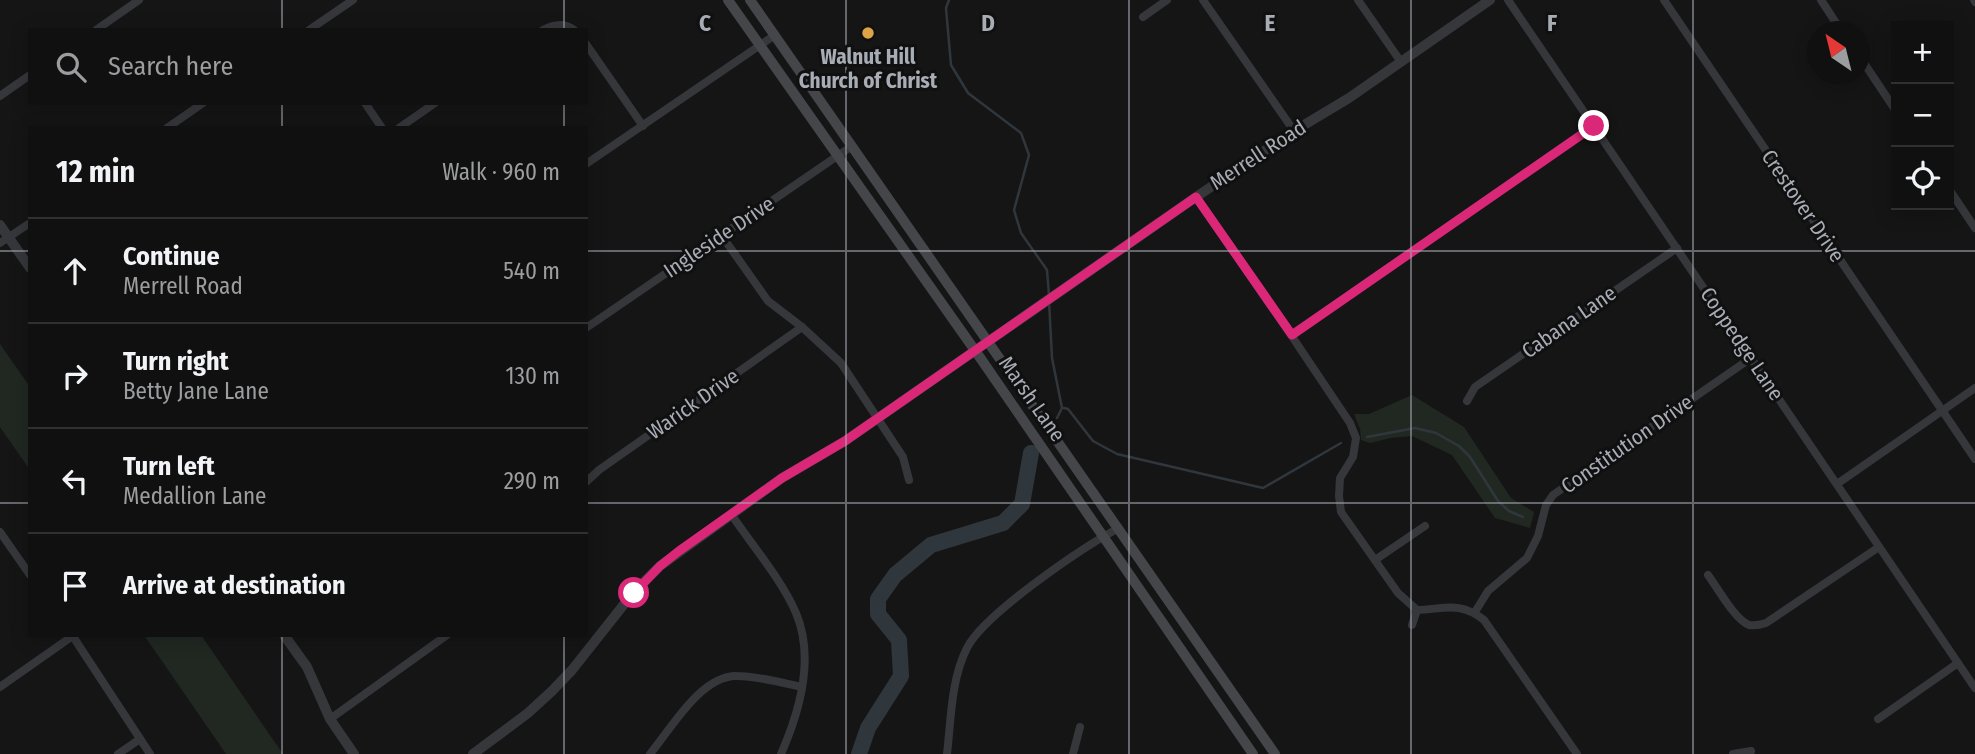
<!DOCTYPE html>
<html lang="en">
<head>
<meta charset="utf-8">
<style>
	:root { --surface:#101010; --page:#191919; --text:#f1f3f6; --muted:#9c9d9f; --line:#303030 }
	body { margin:0; font-family:"Fira Sans Condensed",sans-serif; background:var(--page); color:var(--text) }
	.controls { position:absolute; right:21px; top:21px; display:grid; overflow:hidden; border-radius:0px; box-shadow:0 4px 18px #0003 }
	.controls button { width:63px; height:63px; display:grid; place-items:center; padding:0; border:0; border-bottom:2px solid var(--line); background:var(--surface); color:var(--text); font:35px sans-serif }
	.compass { position:absolute; left:1807px; top:21px; width:63px; height:63px; border-radius:50%; background:var(--surface); box-shadow:0 4px 18px #0003; rotate:325deg }
	.stop { position:absolute; width:21px; height:21px; margin:-16px; border:5px solid #db2777; border-radius:50%; background:#fff }
	.stop.end { background:#db2777; border-color:#fff; box-shadow:0 2px 7px #0008 }
	.list { margin:0; padding:0; list-style:none }
	h2 { display:flex; justify-content:space-between; align-items:center; height:91px; margin:0; padding:0 28px; font-size:30px }
	h2 small { font-size:23px; font-weight:400; color:var(--muted) }
	.list li { display:grid; grid-template-columns:46px 1fr auto; gap:21px; align-items:center; box-sizing:border-box; height:105px; padding:0 28px; border-top:2px solid var(--line) }
	.list b { display:block; font-size:26px; white-space:nowrap }
	.list p { margin:0; font-size:23px; white-space:nowrap; color:var(--muted) }
	.list em { font-size:23px; font-style:normal; color:var(--muted) }
	.icon { flex:none; width:38px; height:38px; fill:none; stroke:currentColor; stroke-width:2; stroke-linecap:round; stroke-linejoin:round }
	.map { position:relative; flex:none; width:1975px; height:754px; overflow:hidden }
	.search { position:absolute; background:var(--surface); box-shadow:0 4px 18px #0003; left:28px; top:28px; width:560px; height:77px; display:flex; align-items:center; gap:18px; box-sizing:border-box; padding:0 24px; border-radius:0px; color:var(--muted); font-size:26px }
	.panel { position:absolute; background:var(--surface); box-shadow:0 4px 18px #0003; left:28px; top:126px; width:560px; height:511px; border-radius:0px }
	.map>svg:first-child { display:block }
	.green { fill:#212822 }
	.lines { fill:none; stroke-linecap:round; stroke-linejoin:round }
	.stream { stroke:#2f373d; stroke-width:2.5 }
	.river { stroke:#2f373d; stroke-width:16 }
	.minor { stroke:#36373b; stroke-width:8 }
	.tertiary { stroke:#36373b; stroke-width:10 }
	.secondary { stroke:#44464a; stroke-width:10 }
	.route { stroke:#db2777; stroke-width:9 }
	.grid { fill:none; stroke:#a8acb5; stroke-width:2; stroke-opacity:0.55 }
	.poi-dot { fill:#dca447; stroke:#101011; stroke-width:2.5 }
	.labels { text-anchor:middle; dominant-baseline:central; stroke-width:6; stroke-linejoin:round; paint-order:stroke }
	.poi-label { font-size:21px; font-weight:bold; fill:#a8acb5; stroke:#101011 }
	.street-label { font-size:21px; fill:#a8acb5; stroke:#101011 }
	.grid-label { font-size:23px; text-anchor:middle; font-weight:bold; fill:#a8acb5; stroke:#101011; stroke-width:6; stroke-linejoin:round; paint-order:stroke }
</style>
</head>
<body>
<div class="map">
<svg width="1975" height="754" viewBox="0 0 1975 754">
	<rect width="100%" height="100%" fill="#151516"/>
	<!-- green -->
	<g class="green">
		<polygon points="0,344 30,387 30,470 0,427"/>
		<polygon points="1412,395 1464,427 1511,498 1534,512 1530,528 1495,518 1452,455 1412,436 1390,438 1370,443 1361,440 1360,429 1354,414 1369,414"/>
		<polygon points="144,635 201,635 283,754 226,754"/>
	</g>
	<g class="lines">
		<!-- stream -->
		<g class="stream">
			<polyline points="949,0 946,8 951,65 968,93 1021,133 1029,155 1014,210 1021,233 1047,270 1049,295"/>
			<polyline points="1049,301 1052,358 1062,408 1057,418"/>
			<polyline points="1064,408 1068,409 1093,441 1117,454 1263,488 1341,443"/>
			<polyline points="1367,437 1415,428 1436,433 1459,446 1470,457 1498,501 1509,511 1523,517"/>
		</g>
		<!-- river -->
		<polyline class="river" points="859,754 868,728 901,676 899,640 878,614 878,599 895,575 931,545 1003,523 1022,504 1031,453"/>
		<!-- minor -->
		<g class="minor">
			<polyline points="1203,0 1294,131"/>
			<polyline points="1358,0 1401,62"/>
			<polyline points="1508,0 1975,688"/>
			<polyline points="1664,0 1975,459"/>
			<polyline points="1821,0 1842,32"/>
			<polyline points="1974,0 1975,2"/>
			<polyline points="1143,17 1167,0"/>
			<polyline points="96,30 139,0"/>
			<polyline points="309,30 353,0"/>
			<path d="M543,30C553,24 565,23 574,30"/>
			<polyline points="586,44 643,126"/>
			<polyline points="1860,57 1896,111"/>
			<polyline points="0,96 30,75"/>
			<polyline points="365,103 382,128"/>
			<polyline points="167,128 203,103"/>
			<polyline points="399,128 435,103"/>
			<polyline points="586,164 775,35"/>
			<polyline points="1949,189 1975,228"/>
			<path d="M1196,197L1291,335L1350,423L1356,438L1353,457L1340,478L1339,496L1341,512L1398,593L1417,610C1445,609 1460,601 1484,620L1577,754"/>
			<polyline points="722,236 768,301 802,327 841,363 903,457 909,480"/>
			<polyline points="0,243 30,223"/>
			<polyline points="586,328 852,146"/>
			<polyline points="1291,335 1593,126"/>
			<polyline points="1467,401 1475,387 1677,248"/>
			<polyline points="586,482 599,470 802,327"/>
			<polyline points="1837,484 1975,388"/>
			<path d="M731,514C752,545 782,580 796,613C815,658 800,711 781,754"/>
			<polyline points="0,532 30,575"/>
			<polyline points="1375,560 1425,526"/>
			<path d="M1708,575C1717,587 1735,620 1749,625C1755,626 1760,625 1766,623L1879,547"/>
			<polyline points="1475,612 1488,591 1527,558 1538,536 1546,505 1553,495 1751,358"/>
			<polyline points="1412,625 1417,610"/>
			<polyline points="72,635 150,754"/>
			<polyline points="0,687 74,635"/>
			<polyline points="330,719 447,635"/>
			<polyline points="1878,719 1958,663"/>
			<polyline points="118,754 140,739"/>
			<path d="M650,754C671,729 701,675 737,676C758,676 782,683 802,687"/>
			<path d="M947,754C951,720 951,679 967,648C984,614 1083,547 1119,528"/>
			<polyline points="1073,754 1080,727"/>
			<polyline points="1733,754 1751,751"/>
		</g>
		<!-- tertiary -->
		<g class="tertiary">
			<polyline points="0,225 30,268"/>
			<polyline points="284,635 307,667 330,719 354,754"/>
			<polyline points="473,754 528,713 552,691 572,670 633,593 660,566 782,478 845,441 1196,197 1294,131 1349,98 1490,0"/>
		</g>
		<!-- secondary -->
		<g class="secondary">
			<polyline points="728,0 981,359 1253,754"/>
			<polyline points="750,0 1275,754"/>
		</g>
	</g>
	<g class="lines">
		<!-- route -->
		<polyline class="route" points="634,593 660,566 679,551 782,478 845,441 1196,197 1292,335 1594,126"/>
	</g>
	<!-- grid -->
	<path class="grid" d="M282,0V30M564,0V30M846,0V754M1129,0V754M1411,0V754M1693,0V754M282,103V128M564,103V128M0,251H30M586,251H1975M0,503H30M586,503H1975M282,635V754M564,635V754"/>
	<!-- markers -->
	<circle class="poi-dot" cx="868" cy="33" r="7"/>
	<g class="labels">
		<!-- poi labels -->
		<g class="poi-label">
			<text x="868" y="57">Walnut Hill<tspan x="868" dy="24">Church of Christ</tspan></text>
		</g>
		<!-- street labels -->
		<g class="street-label">
			<text transform="translate(1258 155) rotate(-33)">Merrell Road</text>
			<text transform="translate(1803 206) rotate(56)">Crestover Drive</text>
			<text transform="translate(719 237) rotate(-34)">Ingleside Drive</text>
			<text transform="translate(1569 322) rotate(-35)">Cabana Lane</text>
			<text transform="translate(1742 344) rotate(56)">Coppedge Lane</text>
			<text transform="translate(1032 399) rotate(55)">Marsh Lane</text>
			<text transform="translate(693 404) rotate(-35)">Warick Drive</text>
			<text transform="translate(1627 444) rotate(-35)">Constitution Drive</text>
		</g>
	</g>
	<g class="grid-label">
		<text x="705" y="31">C</text>
		<text x="988" y="31">D</text>
		<text x="1270" y="31">E</text>
		<text x="1552" y="31">F</text>
	</g>
</svg>
<div class="controls">
<button>+</button>
<button>−</button>
<button><svg class="icon" aria-label="locate" viewBox="0 0 24 24"><circle cx="12" cy="12" r="6"/><path d="M12 2v4M12 18v4M2 12h4M18 12h4"/></svg></button>
</div>
<svg class="compass" viewBox="-18 -18 36 36"><path d="M0-13l5 13h-10z" fill="#e53935"/><path d="M0 13l5-13h-10z" fill="#9c9d9f"/></svg>
<div class="stop" style="left:634px;top:593px"></div>
<div class="stop end" style="left:1594px;top:126px"></div>
<div class="search"><svg class="icon" aria-label="search" viewBox="0 0 24 24"><circle cx="10" cy="10" r="6"/><path d="M15 15l6 6"/></svg>Search here</div>
<section class="panel">
<h2>12 min<small>Walk · 960 m</small></h2>
<ul class="list">
<li><svg class="icon" aria-label="ahead" viewBox="0 0 24 24"><path d="M12 20V5M6 11l6-6 6 6"/></svg><div><b>Continue</b><p>Merrell Road</p></div><em>540 m</em></li>
<li><svg class="icon" aria-label="right" viewBox="0 0 24 24"><path d="M7 20v-9h11M14 6l5 5-5 5"/></svg><div><b>Turn right</b><p>Betty Jane Lane</p></div><em>130 m</em></li>
<li><svg class="icon" aria-label="left" viewBox="0 0 24 24"><path d="M17 20v-9H6M10 6l-5 5 5 5"/></svg><div><b>Turn left</b><p>Medallion Lane</p></div><em>290 m</em></li>
<li><svg class="icon" aria-label="arrive" viewBox="0 0 24 24"><path d="M6 21V4h12l-3 4 3 4H6"/></svg><div><b>Arrive at destination</b></div></li>
</ul>
</section>
</div>
</body>
</html>
